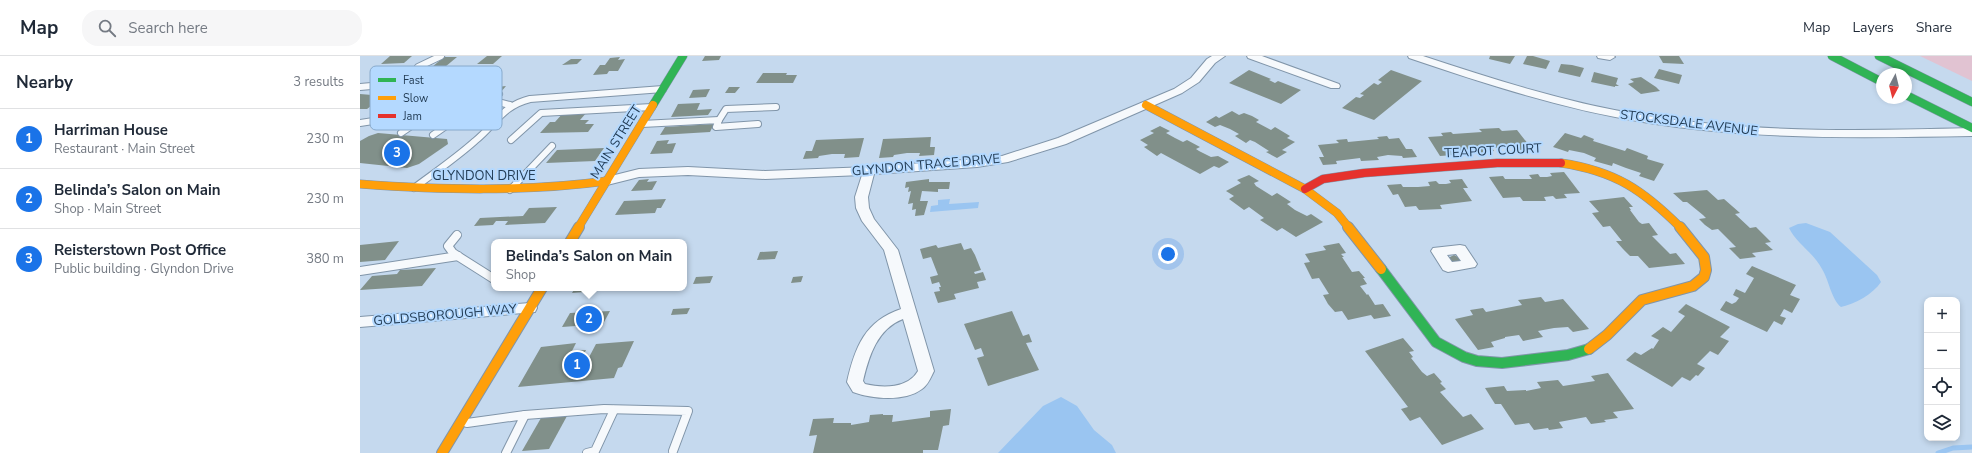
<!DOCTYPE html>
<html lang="en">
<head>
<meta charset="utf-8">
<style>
	:root { --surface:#fff; --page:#f6f6f7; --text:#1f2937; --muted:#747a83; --line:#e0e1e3; --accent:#1a73e8 }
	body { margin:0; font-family:"Nunito Sans",sans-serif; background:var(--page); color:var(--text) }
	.controls { position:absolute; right:12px; bottom:12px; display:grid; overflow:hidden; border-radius:8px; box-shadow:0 2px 6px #0003 }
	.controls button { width:36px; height:36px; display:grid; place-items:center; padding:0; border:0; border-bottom:1px solid var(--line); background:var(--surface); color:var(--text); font:20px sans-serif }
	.compass { position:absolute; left:1516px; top:12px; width:36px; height:36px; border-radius:50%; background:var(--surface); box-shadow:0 2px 6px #0003; rotate:187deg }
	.you { position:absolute; left:808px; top:198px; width:14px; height:14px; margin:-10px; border:3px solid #fff; border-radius:50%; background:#1a73e8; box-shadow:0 0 0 6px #1a73e833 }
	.badge { display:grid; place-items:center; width:26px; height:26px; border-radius:50%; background:var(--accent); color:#fff; font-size:13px; font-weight:700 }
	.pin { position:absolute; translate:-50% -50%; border:2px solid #fff; box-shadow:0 1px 4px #0006 }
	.popup { position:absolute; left:131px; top:183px; width:196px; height:52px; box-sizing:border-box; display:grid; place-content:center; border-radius:8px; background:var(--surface); filter:drop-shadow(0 1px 3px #0005); font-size:13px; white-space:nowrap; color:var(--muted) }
	.popup b { font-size:15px; color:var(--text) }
	.popup::after { content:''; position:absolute; left:50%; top:100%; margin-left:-8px; border:8px solid transparent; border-top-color:var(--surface) }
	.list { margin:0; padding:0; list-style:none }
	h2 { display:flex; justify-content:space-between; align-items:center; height:52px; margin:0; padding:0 16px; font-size:17px }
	h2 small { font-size:13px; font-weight:400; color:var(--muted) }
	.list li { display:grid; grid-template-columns:26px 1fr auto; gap:12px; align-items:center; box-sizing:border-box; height:60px; padding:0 16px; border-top:1px solid var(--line) }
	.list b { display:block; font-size:15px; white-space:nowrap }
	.list p { margin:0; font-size:13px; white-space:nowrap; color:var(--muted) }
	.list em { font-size:13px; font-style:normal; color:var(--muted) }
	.icon { flex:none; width:22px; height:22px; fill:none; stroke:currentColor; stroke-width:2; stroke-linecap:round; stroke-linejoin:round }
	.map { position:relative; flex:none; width:1612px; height:397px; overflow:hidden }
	header { display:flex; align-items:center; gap:24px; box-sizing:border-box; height:56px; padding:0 20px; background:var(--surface); border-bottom:1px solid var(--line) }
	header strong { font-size:19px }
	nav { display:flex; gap:22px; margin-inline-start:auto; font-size:14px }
	.search { width:280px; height:36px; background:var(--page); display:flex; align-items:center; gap:10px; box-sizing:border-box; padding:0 14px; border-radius:16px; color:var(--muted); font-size:15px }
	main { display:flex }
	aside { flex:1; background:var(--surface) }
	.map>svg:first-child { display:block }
	.green { fill:#e1c3d2 }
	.water { fill:#9ac5f1 }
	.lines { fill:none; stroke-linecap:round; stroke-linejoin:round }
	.stream { stroke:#9ac5f1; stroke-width:5 }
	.building { fill:#81908a }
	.lane-far1-casing { stroke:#8095a9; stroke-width:8 }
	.lane-casing { stroke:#8095a9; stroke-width:10 }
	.street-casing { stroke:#8095a9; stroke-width:2 }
	.fast-far1-casing { stroke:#8095a9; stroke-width:9 }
	.fast-casing { stroke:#8095a9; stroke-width:12 }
	.slow-far1-casing { stroke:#8095a9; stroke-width:9 }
	.slow-casing { stroke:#8095a9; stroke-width:12 }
	.jam-casing { stroke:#8095a9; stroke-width:9 }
	.lane-far1 { stroke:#f6f9fc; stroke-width:6 }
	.lane { stroke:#f6f9fc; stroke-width:8 }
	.street { fill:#f6f9fc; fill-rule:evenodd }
	.fast-far1 { stroke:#30b455; stroke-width:8 }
	.fast { stroke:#30b455; stroke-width:10 }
	.slow-far1 { stroke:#ff9f0a; stroke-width:8 }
	.slow { stroke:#ff9f0a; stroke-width:10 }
	.jam { stroke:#e5322d; stroke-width:8 }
	.labels { text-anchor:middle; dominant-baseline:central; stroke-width:4; stroke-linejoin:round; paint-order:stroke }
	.street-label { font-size:13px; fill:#233d56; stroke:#b4d9ff }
	.key { fill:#b4d9ff; stroke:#8ac; stroke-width:1 }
	.key-label { font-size:11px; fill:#233d56 }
</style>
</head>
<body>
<header>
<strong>Map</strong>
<div class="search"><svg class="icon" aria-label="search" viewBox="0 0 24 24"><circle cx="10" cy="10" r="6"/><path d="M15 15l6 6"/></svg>Search here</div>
<nav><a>Map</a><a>Layers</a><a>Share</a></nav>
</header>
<main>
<aside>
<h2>Nearby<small>3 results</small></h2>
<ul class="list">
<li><span class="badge">1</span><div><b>Harriman House</b><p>Restaurant · Main Street</p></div><em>230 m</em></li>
<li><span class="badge">2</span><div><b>Belinda’s Salon on Main</b><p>Shop · Main Street</p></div><em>230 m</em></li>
<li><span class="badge">3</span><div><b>Reisterstown Post Office</b><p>Public building · Glyndon Drive</p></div><em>380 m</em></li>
</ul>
</aside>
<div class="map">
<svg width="1612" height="397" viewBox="0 0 1612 397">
	<rect width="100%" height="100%" fill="#c5d9ee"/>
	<!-- green -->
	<polygon class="green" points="1560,0 1612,0 1612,25"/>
	<!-- water -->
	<g class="water">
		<polygon points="590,143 589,148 619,146 618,152 570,156 571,150 578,149 578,144"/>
		<path d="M1446,167L1470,176L1517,219L1521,226C1513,238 1495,248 1481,251C1471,243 1469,224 1462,213C1454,197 1436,187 1429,172L1438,168Z"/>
		<polygon points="701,341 717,350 734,374 752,389 756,397 638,397 683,350"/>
	</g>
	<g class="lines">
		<!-- stream -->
		<polyline class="stream" points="1578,397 1593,392 1612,391"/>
	</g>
	<!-- building -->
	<g class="building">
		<polygon points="30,0 52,0 44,7 21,8"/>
		<polygon points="127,0 142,0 133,8 117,8"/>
		<polygon points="345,0 361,0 359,4 342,5"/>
		<polygon points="1130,0 1155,0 1150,8 1129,3"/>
		<polygon points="1167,0 1173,0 1190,5 1186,13 1163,8"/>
		<polygon points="1299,0 1319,0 1324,8 1303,7"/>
		<polygon points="84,1 97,1 85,11 72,11"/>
		<polygon points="260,1 258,4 265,3 258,15 249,15 247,18 233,19 240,9 245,9 250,2"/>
		<polygon points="211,3 222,3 217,8 202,9"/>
		<polygon points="1201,8 1212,9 1224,12 1220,21 1198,16"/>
		<polygon points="1299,13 1322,19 1319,28 1294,22"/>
		<polygon points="889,14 911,23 909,24 915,27 918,25 941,34 921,48 869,27"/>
		<polygon points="1031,14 1062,25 1014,64 982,52 996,41 1000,42 1004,39 1000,38 1014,27 1018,29 1022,26 1018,24"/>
		<polygon points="1234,16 1258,22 1256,28 1259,30 1255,30 1255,31 1231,26"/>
		<polygon points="403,17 427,17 426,19 437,19 433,27 396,27"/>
		<polygon points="1281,21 1296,31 1300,35 1281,38 1268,28 1274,26 1270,23"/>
		<polygon points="146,30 140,37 131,38 137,31"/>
		<polygon points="369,31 380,31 375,37 365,37"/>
		<polygon points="350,33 346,41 329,42 333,34"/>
		<polygon points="100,37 87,49 73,49 86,38"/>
		<polygon points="0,38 24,40 20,43 23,43 19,47 28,47 24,50 11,50 7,53 0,53"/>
		<polygon points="124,38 111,50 99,51 111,39"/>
		<polygon points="340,47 337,54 352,53 348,59 311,61 318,48"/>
		<polygon points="111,51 106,56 91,57 96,52"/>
		<polygon points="51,55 62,56 57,60 46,59"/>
		<polygon points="872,55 879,59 884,57 892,60 899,64 896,66 911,74 915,71 930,80 927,82 935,86 922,94 927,96 917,102 906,96 909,95 895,86 890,84 886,87 875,80 879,78 870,73 860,69 855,71 846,66 856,60 859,62"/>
		<polygon points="227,56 220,64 229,64 225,68 234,68 228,76 180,77 190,66 195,66 203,57"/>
		<polygon points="354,68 350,76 300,79 305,71"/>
		<polygon points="800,70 810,75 806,77 815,82 823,86 827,84 840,91 836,93 839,95 851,101 858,100 869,106 859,112 854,110 840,118 801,97 797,100 784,91 788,89 780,84 794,77 790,75"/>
		<polygon points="1139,72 1142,75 1157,74 1172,93 1158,94 1156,91 1132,92 1134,95 1118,97 1115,94 1103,94 1092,96 1094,99 1080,100 1068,81 1083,80 1081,77 1091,76 1093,78 1122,76 1119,73"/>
		<polygon points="18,77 87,83 88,88 59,108 47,112 0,107 0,85 9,80"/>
		<polygon points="1205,77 1221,82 1224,79 1234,83 1233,85 1265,95 1267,92 1288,100 1287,103 1304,108 1294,125 1279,120 1281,117 1266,112 1253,107 1252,110 1234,105 1236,102 1224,97 1209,94 1208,96 1193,91"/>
		<polygon points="1027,80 1029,83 1039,82 1046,93 1052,93 1057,101 1043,102 1042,100 1028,99 1017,101 1019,104 1001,105 1000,102 976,105 977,108 963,109 959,101 964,101 958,89 979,87 976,84 987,83 988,86 1019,83 1017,81"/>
		<polygon points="571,81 570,91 575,91 574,99 559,100 560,97 547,97 534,99 533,101 519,102 523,83"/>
		<polygon points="504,82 499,101 484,102 485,98 472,98 459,100 458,102 443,103 446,95 452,95 456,84"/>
		<polygon points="309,84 307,88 316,87 312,97 290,98 297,85"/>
		<polygon points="244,92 235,105 186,107 197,94"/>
		<polygon points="1204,116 1220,137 1204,138 1207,142 1196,143 1193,140 1184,141 1186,145 1163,145 1160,141 1143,142 1129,121 1143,120 1145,123 1172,123 1169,119 1178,118 1180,121 1187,121 1192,120 1190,117"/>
		<polygon points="889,119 899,125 894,127 896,130 912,140 917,137 931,146 927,148 935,154 947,160 951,158 963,166 936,181 922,172 917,175 900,164 904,162 889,151 884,154 869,143 874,140 866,135 881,127 877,124"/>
		<polygon points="289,123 287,126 297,125 292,134 271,135 279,124"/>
		<polygon points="569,123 569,126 590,126 589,133 578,133 578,136 562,135 560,145 568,145 564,159 555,160 556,153 552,154 553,147 548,148 551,135 548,136 549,131 545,132 546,126"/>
		<polygon points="1102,123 1108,132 1103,132 1112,145 1080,149 1082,153 1059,154 1056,150 1045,151 1038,138 1033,139 1027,129 1041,128 1043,131 1058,131 1070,130 1068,126 1076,125 1079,128 1086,128 1091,127 1089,124"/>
		<polygon points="1347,134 1358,144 1364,143 1380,157 1375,158 1390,172 1396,171 1411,186 1405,187 1413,194 1392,197 1396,201 1380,203 1369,192 1376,191 1358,173 1352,174 1345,169 1339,163 1346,162 1343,159 1327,146 1323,146 1313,137"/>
		<polygon points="1264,141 1273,151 1269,151 1271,154 1270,154 1279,166 1282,168 1289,167 1298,179 1292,180 1310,198 1316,197 1325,208 1289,212 1278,200 1270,200 1263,193 1256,185 1262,185 1250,170 1243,171 1232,157 1239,156 1229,145"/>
		<polygon points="306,143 301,152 297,152 295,157 255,159 264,145"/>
		<polygon points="197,151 185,167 145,169 148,165 136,165 133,169 114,170 120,162 163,160 169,152"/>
		<polygon points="39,185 25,204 0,206 0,189"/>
		<polygon points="601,187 604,194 611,192 615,199 621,214 614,216 615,218 623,216 626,224 617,226 619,232 594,238 596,243 578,247 574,236 580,235 579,231 581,231 579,226 572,228 570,221 578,219 571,201 563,203 560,193 576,189 578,192"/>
		<polygon points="979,187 986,197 981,198 984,201 982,201 992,216 999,215 1005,222 1003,222 1007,228 1000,230 1007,239 1008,238 1015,249 1023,248 1031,260 1014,263 1011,259 988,264 982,255 975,256 968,248 963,239 969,238 959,222 952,223 944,207 950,206 945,198 966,194 963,190"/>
		<polygon points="418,195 415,203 397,204 400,196"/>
		<polygon points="1094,199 1098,201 1100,204 1098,206 1090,205 1088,202"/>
		<polygon points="1392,210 1436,229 1430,239 1440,243 1432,257 1424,253 1420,260 1426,262 1422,269 1414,265 1407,276 1360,254 1366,245 1372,248 1376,246 1379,242 1373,239 1376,233 1385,237 1394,222 1386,218"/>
		<polygon points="76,212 62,230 0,234 12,220 37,218 40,214"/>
		<polygon points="353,220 350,227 333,228 336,221"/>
		<polygon points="443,220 441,226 431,227 433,221"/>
		<polygon points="215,232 237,232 236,235 212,237"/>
		<polygon points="1181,241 1185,246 1203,243 1229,273 1213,276 1208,271 1194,272 1178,275 1183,281 1163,285 1159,279 1145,281 1145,282 1131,286 1134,291 1118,294 1095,263 1113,259 1110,254 1123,252 1126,256 1162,249 1158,244"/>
		<polygon points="1326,248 1370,271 1360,281 1369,285 1358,299 1350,295 1337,308 1345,312 1338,320 1336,319 1330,325 1322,321 1312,331 1266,304 1275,296 1281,299 1292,292 1293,293 1299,284 1291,280 1303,271 1311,276 1325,260 1318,256"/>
		<polygon points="330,252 327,258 311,259 313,253"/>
		<polygon points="250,255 243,268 202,271 210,257"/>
		<polygon points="652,255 663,280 669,278 672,286 666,287 679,314 628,330 617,302 624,300 621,292 615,294 604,268"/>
		<polygon points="1043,282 1054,295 1049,296 1053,301 1051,302 1062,316 1067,320 1074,317 1082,326 1080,327 1086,333 1080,336 1090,347 1103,361 1111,358 1124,373 1082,389 1060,361 1050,365 1041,353 1048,351 1005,295"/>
		<polygon points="274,285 262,311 258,312 254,322 158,331 181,291 216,287 212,295 226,294 220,306 227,305 236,288"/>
		<polygon points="1248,317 1274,353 1253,356 1258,362 1244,364 1246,366 1231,368 1226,361 1199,366 1203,372 1189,374 1188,372 1174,374 1169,367 1155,369 1141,348 1135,348 1125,332 1144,330 1147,335 1166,334 1166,335 1181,332 1177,326 1198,324 1203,330 1235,325 1231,320"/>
		<polygon points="591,353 589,369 583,370 578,394 563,394 563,397 453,397 457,379 449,380 453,363 474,362 473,367 491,367 491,369 509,366 510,359 523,358 523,359 533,359 532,366 570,361 570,355"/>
		<polygon points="207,360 189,393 162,395 181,362"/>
	</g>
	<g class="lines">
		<!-- lane-far1 casing -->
		<g class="lane-far1-casing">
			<g id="lane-far1">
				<polyline points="58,11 81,0"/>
				<polyline points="0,31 45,27 75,35 61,48"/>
				<polyline points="130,44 150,49"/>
				<polyline points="359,64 366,53 416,51"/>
				<polyline points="0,67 26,63 104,62 139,38"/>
				<polyline points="282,68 359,64 356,71 398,68"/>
				<polyline points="41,77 63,62"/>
				<polyline points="73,79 96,63"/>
				<polyline points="151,84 181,57 292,51"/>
				<path d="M54,132C74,117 96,102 115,85C136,68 142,50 170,43L303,33"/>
				<polyline points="150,134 192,90"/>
			</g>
		</g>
		<!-- lane casing -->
		<g class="lane-casing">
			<g id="lane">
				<polyline points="97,179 88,190 93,197 134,223"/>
				<polyline points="0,215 98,200"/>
				<polyline points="165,359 244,353 328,355 313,395"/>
				<polyline points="107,367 165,359 146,397"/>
				<polyline points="227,397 235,395 254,354"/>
			</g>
		</g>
		<!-- street casing -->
		<g class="street-casing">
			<g id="street">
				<path d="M852,0H865L855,7L839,26L822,37L706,88L648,106L617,111L514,118L508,141L509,152L514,163L538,194L574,315C571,321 568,329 562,333C545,346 512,343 493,336L487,326C495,291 505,265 541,253L524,194L502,165L496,152L495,141L502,119L405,123L328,119L279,121L247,129L241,125L243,122L279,113L328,111L405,115L509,111L617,103L642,100L698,82L814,33L831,22L847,3ZM543,263L558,315C548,333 522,332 505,328L503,325C509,300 517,273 543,263Z"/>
				<polygon points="887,0 902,0 979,28 980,30 979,32 971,32 888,2"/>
				<path d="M1048,0H1063C1136,24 1207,47 1282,59C1392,77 1502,75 1612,72V80C1502,82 1392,84 1283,66C1202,53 1126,28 1049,2Z"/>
				<polygon points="1237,0 1254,0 1255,1 1250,4 1238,2"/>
				<path d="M1100,189L1105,190L1117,208L1115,211L1088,216L1083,214L1071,195L1073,192ZM1096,198L1101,205L1092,206L1087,199Z"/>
				<polygon points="170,247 175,248 177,252 175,256 0,271 0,261"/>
			</g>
		</g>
		<!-- fast-far1 casing -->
		<g class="fast-far1-casing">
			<g id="fast-far1">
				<polyline points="1472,0 1522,26"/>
				<polyline points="1519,0 1612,46"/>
				<polyline points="1546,39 1612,72"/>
				<polyline points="293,49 323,0"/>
			</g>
		</g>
		<!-- fast casing -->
		<g class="fast-casing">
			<polyline id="fast" points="1021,213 1076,286 1104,301 1117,305 1142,307 1208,299 1229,293"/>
		</g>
		<!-- slow-far1 casing -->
		<g class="slow-far1-casing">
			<g id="slow-far1">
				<polyline points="786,49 945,133 977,157 989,172"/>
				<path d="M1201,107C1255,115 1283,134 1321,172"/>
				<path d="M0,128C83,134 164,136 247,125"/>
				<polyline points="218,172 293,49"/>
			</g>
		</g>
		<!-- slow casing -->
		<g class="slow-casing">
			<g id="slow">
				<polyline points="988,171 1021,213"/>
				<polyline points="210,186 219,171"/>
				<polyline points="1229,293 1247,279 1282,244 1333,230 1344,221 1346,214 1344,201 1320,171"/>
				<polyline points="82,397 182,232"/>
			</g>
		</g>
		<!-- jam casing -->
		<g class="jam-casing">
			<polyline id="jam" points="945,133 963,123 1004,117 1137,107 1201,107"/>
		</g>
		<!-- lane-far1 -->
		<use href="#lane-far1" class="lane-far1"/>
		<!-- lane -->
		<use href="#lane" class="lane"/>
		<!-- street -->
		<use href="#street" class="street"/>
		<!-- fast-far1 -->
		<use href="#fast-far1" class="fast-far1"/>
		<!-- fast -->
		<use href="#fast" class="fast"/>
		<!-- slow-far1 -->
		<use href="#slow-far1" class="slow-far1"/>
		<!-- slow -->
		<use href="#slow" class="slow"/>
		<!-- jam -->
		<use href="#jam" class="jam"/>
	</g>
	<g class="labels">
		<!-- street labels -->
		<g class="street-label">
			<text transform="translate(1329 67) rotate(7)">STOCKSDALE AVENUE</text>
			<text transform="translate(256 86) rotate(-58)">MAIN STREET</text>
			<text transform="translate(1133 95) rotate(-3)">TEAPOT COURT</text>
			<text transform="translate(566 109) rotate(-5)">GLYNDON TRACE DRIVE</text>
			<text x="124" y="120">GLYNDON DRIVE</text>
			<text transform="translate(85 259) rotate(-5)">GOLDSBOROUGH WAY</text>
		</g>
	</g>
	<!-- legend -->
	<rect x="10" y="10" width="132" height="64" rx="6" class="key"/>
	<rect x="18" y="22" width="18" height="4" fill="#30b455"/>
	<rect x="18" y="40" width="18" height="4" fill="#ff9f0a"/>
	<rect x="18" y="58" width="18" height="4" fill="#e5322d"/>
	<g class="key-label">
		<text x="43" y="28">Fast</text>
		<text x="43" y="46">Slow</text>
		<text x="43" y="64">Jam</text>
	</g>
</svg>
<div class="controls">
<button>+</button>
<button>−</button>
<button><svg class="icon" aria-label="locate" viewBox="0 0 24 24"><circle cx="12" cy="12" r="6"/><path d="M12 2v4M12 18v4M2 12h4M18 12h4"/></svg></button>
<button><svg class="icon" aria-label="layers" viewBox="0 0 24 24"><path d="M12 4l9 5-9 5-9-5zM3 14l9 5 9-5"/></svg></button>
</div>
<svg class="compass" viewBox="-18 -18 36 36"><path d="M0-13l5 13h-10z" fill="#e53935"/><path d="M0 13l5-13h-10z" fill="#747a83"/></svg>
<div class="you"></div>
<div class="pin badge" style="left:217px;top:309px">1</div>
<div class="pin badge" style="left:229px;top:263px">2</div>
<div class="popup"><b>Belinda’s Salon on Main</b>Shop</div>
<div class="pin badge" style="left:37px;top:97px">3</div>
</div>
</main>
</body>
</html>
